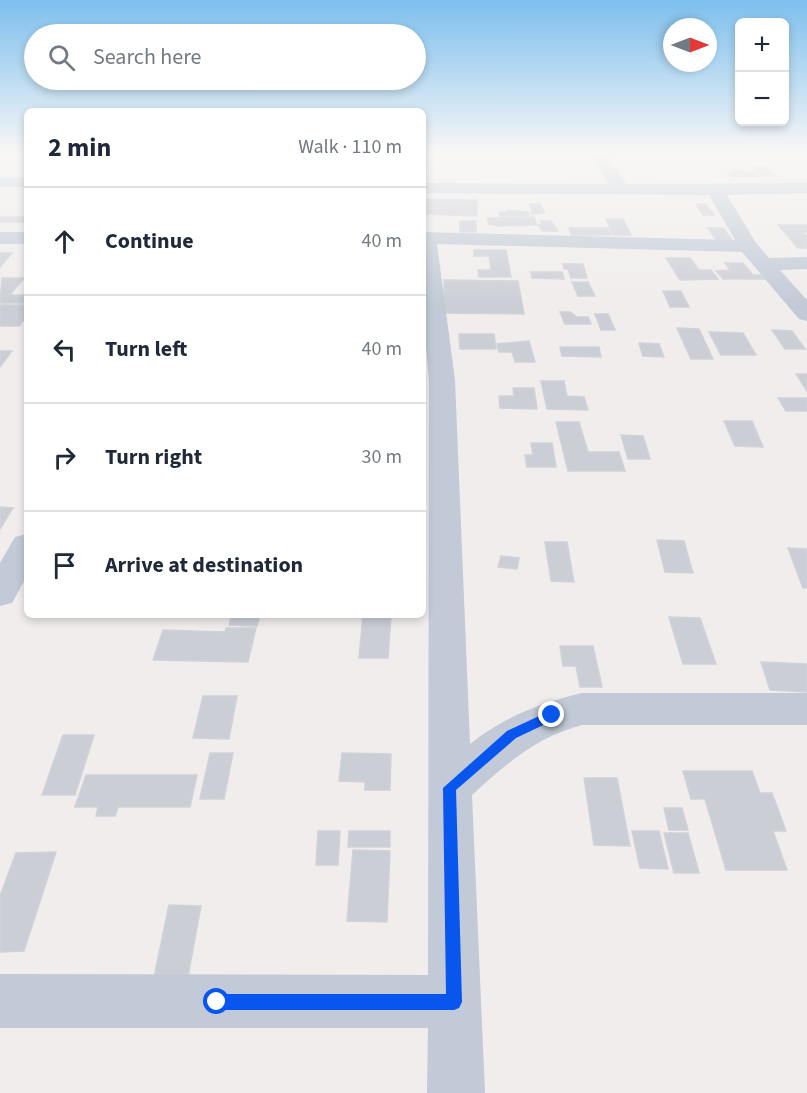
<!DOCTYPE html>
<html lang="en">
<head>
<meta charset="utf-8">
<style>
	:root { --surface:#fff; --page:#f2f2f3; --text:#1f2937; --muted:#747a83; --line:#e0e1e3 }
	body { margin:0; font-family:"Source Sans 3",sans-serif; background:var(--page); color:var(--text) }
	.controls { position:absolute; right:18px; top:18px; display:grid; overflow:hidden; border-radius:9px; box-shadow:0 3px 9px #0003 }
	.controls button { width:54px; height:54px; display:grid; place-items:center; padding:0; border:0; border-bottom:2px solid var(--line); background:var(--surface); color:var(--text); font:30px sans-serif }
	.compass { position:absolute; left:663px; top:18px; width:54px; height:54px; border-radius:50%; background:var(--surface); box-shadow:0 3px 9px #0003; rotate:90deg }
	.stop { position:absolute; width:18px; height:18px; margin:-14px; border:4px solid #0856ee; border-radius:50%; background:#fff }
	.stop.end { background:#0856ee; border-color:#fff; box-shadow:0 2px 6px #0008 }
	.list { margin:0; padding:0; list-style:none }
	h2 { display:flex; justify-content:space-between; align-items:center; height:78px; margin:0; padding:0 24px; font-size:26px }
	h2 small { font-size:20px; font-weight:400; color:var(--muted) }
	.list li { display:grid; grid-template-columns:39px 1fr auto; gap:18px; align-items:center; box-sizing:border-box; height:108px; padding:0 24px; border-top:2px solid var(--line) }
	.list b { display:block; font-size:22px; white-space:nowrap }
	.list em { font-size:20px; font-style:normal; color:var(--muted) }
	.icon { flex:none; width:33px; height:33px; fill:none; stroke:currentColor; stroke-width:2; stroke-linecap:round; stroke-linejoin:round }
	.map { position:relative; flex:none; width:807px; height:1093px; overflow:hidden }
	.search { position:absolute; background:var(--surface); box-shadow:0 3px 9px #0003; left:24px; top:24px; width:402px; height:66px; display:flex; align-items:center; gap:15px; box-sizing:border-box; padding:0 21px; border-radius:33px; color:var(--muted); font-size:22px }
	.panel { position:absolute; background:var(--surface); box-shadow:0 3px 9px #0003; left:24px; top:108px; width:402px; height:510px; border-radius:9px }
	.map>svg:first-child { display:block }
	.building { fill:#cbced5; stroke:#d0d2d9; stroke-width:1.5 }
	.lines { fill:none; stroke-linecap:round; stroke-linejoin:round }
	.minor { fill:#c1cad6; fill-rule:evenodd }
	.route { fill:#0856ee }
</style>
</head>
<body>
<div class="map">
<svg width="807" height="1093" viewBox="0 0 807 1093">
	<rect width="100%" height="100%" fill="#f0edec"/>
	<!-- building -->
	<g class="building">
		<polygon points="752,167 766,167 776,176 762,176"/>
		<polygon points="733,170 753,172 759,177 732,177 727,172 735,172"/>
		<polygon points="423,199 477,200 477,216 423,214"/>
		<polygon points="530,204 540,204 545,213 532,214"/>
		<polygon points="696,204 706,204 714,215 703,215"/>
		<polygon points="507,210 528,212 529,216 500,216 499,212 507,212"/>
		<polygon points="1,217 27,217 27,219 25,222 0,222"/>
		<polygon points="534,217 537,225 499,226 489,224 487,218"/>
		<polygon points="606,219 623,219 631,235 613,235"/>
		<rect x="460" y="221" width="16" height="11"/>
		<polygon points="540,221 551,221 558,231 542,231 538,225 542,224"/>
		<polygon points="778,225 807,225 807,232 803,232 807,236 807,248 798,248"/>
		<polygon points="569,228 608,228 611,235 571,235"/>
		<polygon points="708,228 723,228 733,241 717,241"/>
		<polygon points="474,250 506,250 511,277 479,277 478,270 491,270 489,256 474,256"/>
		<polygon points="0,253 12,253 0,267"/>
		<polygon points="666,258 690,258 699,270 711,270 718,279 680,280"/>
		<polygon points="725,263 743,263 753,275 761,275 764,279 723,279 716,271 730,270"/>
		<polygon points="563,264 583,264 587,278 571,278 568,269 564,269"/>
		<polygon points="531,272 562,272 564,279 532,278"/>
		<polygon points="2,278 24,278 10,295 27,295 27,303 0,303"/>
		<polygon points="444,280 518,281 524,314 444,313"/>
		<polygon points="572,282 588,282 595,296 578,296"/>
		<polygon points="663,291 681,291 689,307 670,307"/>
		<polygon points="0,305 27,305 27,316 19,326 0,326"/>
		<polygon points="560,312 570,312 577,317 588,317 591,324 565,324"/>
		<polygon points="595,314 608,314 615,330 601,330"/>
		<polygon points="677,328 699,329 713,359 691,359"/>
		<polygon points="772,330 792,331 805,349 785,349"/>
		<polygon points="709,332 743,333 756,355 721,355"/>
		<polygon points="459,334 494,334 496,349 460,349"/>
		<polygon points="529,341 535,362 515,362 512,352 499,352 497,344"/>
		<polygon points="639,343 659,344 664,357 643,356"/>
		<polygon points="560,347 599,347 601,357 562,356"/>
		<polygon points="0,351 12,351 0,367"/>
		<polygon points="796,374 807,374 807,391"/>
		<polygon points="541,381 564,381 567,396 584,397 588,410 547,409"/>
		<polygon points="513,388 534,388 537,409 500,408 499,396 514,396"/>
		<polygon points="778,398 807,398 807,411 786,411"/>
		<polygon points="724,421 752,421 763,447 735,446"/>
		<polygon points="556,422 579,422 588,452 619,452 625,471 568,471"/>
		<polygon points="621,435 643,436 650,459 628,459"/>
		<polygon points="531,443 552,443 556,467 527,467 525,455 533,455"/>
		<polygon points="0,507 13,508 0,529"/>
		<polygon points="657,540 684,541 693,573 665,572"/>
		<polygon points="545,542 567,542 574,582 551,581"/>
		<polygon points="788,548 807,549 807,588 803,588"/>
		<polygon points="501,556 519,558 517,569 498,567"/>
		<polygon points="232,615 260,615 257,626 229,625"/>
		<polygon points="363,615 391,615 388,658 359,658"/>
		<polygon points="669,617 700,618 716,664 683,664"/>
		<polygon points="226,628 256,628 248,662 153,660 163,630 225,632"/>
		<polygon points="560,646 593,646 602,687 580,687 576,666 563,666"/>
		<polygon points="761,662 807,664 807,692 770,690"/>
		<polygon points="203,696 237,696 229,739 193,738"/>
		<polygon points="63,735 94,735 75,795 42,795"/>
		<polygon points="210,753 233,753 224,799 200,799"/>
		<polygon points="342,753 391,754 390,790 365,790 365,782 339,781"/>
		<polygon points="683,771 752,771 760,793 772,793 786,831 773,831 787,870 726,870 705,799 691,799"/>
		<polygon points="86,775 197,775 190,807 118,807 115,816 96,816 98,807 75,807"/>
		<polygon points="584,778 617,778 630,846 594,845"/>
		<polygon points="664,808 682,808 688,830 669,830"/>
		<polygon points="318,831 340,831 338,865 316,865"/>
		<polygon points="349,831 390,831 390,847 348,847"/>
		<polygon points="632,831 659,831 668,869 640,868"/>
		<polygon points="664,833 688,833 699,873 674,873"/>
		<polygon points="353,850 390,851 387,922 347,921"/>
		<polygon points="56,852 24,951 0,952 0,896 16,853"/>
		<polygon points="169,905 201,906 187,982 153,982"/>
	</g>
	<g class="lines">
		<!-- minor -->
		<g class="minor">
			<path d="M590,153H606L626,184L807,183V193L727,195L756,243L769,258L807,257V269L780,270L807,300V321L799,319L742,252L437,244L455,380L470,744C504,717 540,703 582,693H807V725H582C536,737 506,764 472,795L485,1093H427L428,1028H0V974L428,975L429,380L423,312V232L735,240L709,195L423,193V183L609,184Z"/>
			<rect x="0" y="177" width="27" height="10"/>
			<rect x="0" y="232" width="27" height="12"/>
			<polygon points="27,534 27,576 12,603 0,606 0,563 15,537"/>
		</g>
	</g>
	<!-- sky -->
	<linearGradient id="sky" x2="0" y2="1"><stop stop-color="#7dbfed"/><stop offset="0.5" stop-color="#f8f7f6"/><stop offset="1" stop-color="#f8f7f6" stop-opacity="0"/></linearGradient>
	<rect width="807" height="306" fill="url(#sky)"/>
	<!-- route -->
	<polygon class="route" points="552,710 558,715 556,719 516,738 456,790 462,1002 459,1008 454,1010 217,1010 212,1008 209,1002 212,997 217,994 446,994 443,788 507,731"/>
</svg>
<div class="controls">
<button>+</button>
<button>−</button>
</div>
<svg class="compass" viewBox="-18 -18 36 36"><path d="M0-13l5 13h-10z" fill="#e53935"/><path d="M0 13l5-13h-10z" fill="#747a83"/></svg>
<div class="stop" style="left:217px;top:1002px"></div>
<div class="stop end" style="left:552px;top:715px"></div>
<div class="search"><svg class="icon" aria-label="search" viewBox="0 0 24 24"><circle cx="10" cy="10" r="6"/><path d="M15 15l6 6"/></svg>Search here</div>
<section class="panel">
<h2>2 min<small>Walk · 110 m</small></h2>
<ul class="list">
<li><svg class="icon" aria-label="ahead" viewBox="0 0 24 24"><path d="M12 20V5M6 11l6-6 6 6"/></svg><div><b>Continue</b></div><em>40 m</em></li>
<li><svg class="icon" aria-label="left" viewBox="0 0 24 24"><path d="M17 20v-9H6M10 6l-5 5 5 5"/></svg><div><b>Turn left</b></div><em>40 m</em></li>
<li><svg class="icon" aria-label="right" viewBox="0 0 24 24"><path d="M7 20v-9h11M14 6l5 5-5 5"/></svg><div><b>Turn right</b></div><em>30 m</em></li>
<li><svg class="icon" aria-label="arrive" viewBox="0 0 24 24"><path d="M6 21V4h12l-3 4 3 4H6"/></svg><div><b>Arrive at destination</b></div></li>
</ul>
</section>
</div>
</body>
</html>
